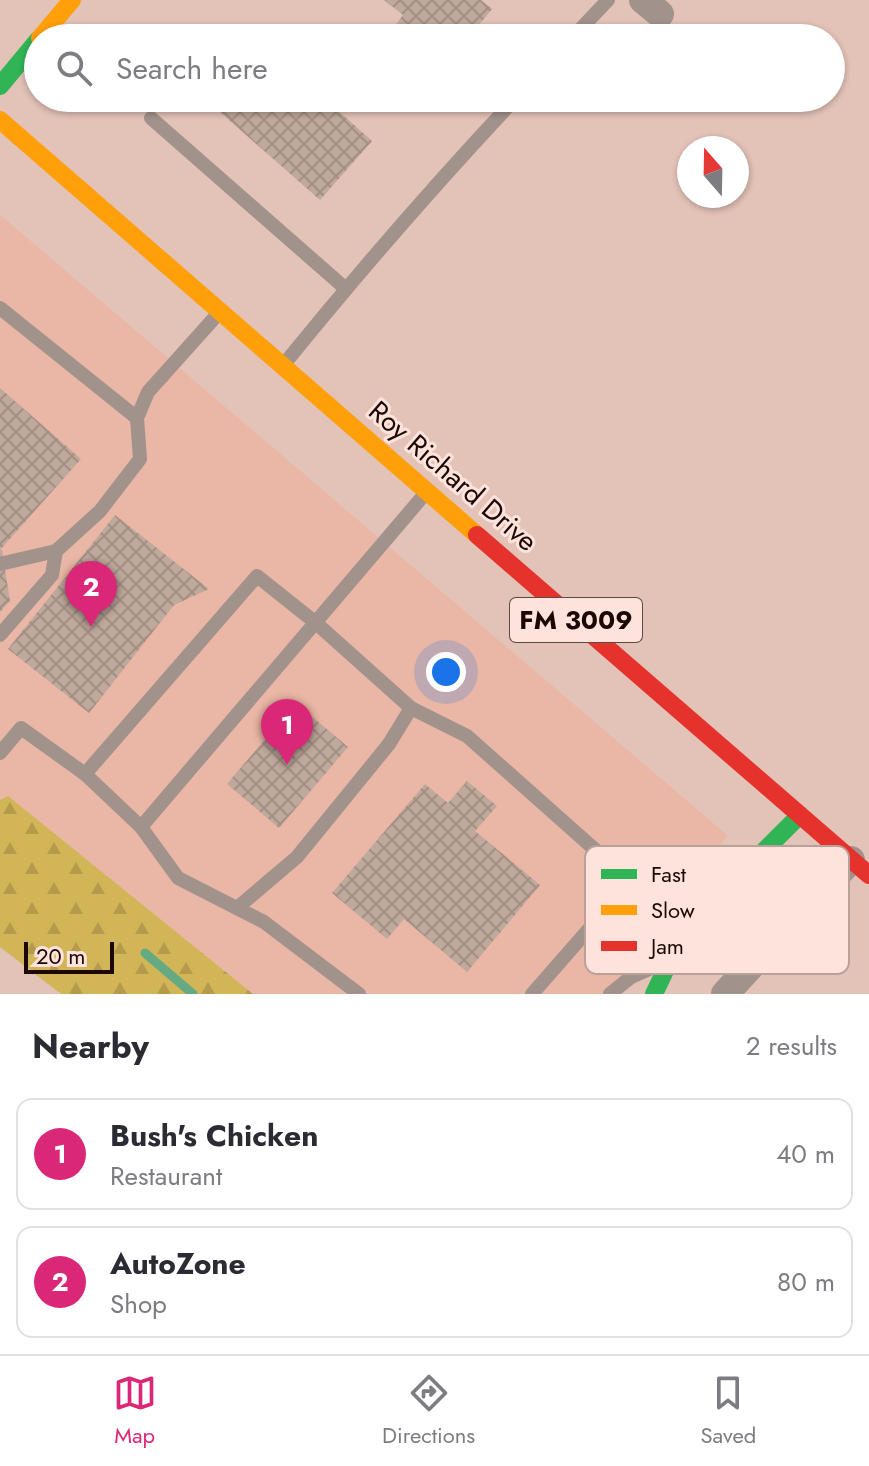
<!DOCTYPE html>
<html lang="en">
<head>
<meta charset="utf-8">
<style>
	:root { --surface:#fff; --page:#f7f7f7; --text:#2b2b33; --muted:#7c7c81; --line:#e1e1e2; --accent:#db2777 }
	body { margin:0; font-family:Jost,sans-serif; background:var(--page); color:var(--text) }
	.compass { position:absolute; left:677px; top:136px; width:72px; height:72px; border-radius:50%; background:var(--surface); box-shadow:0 2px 6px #0004; rotate:340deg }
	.scale { position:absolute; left:24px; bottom:20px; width:90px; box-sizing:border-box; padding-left:8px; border:4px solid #1b0703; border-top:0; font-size:22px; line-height:28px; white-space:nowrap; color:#1b0703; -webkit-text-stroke:6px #fde3db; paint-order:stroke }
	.you { position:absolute; left:446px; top:672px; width:28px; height:28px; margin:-20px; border:6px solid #fff; border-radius:50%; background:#1a73e8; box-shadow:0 0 0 12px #1a73e833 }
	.badge { display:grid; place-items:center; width:52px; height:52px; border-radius:50%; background:var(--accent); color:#fff; font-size:26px; font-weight:700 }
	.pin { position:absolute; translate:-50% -66px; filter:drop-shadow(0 2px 4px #0008) }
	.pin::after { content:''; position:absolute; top:42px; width:28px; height:24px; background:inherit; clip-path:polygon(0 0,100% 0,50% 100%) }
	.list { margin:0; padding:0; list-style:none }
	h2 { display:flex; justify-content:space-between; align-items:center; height:104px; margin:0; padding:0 32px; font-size:34px }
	h2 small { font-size:26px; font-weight:400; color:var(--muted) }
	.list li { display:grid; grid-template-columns:52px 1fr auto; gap:24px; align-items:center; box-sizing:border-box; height:112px; margin:0 16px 16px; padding:0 16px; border:2px solid var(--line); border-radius:16px }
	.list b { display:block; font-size:30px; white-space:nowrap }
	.list p { margin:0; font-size:26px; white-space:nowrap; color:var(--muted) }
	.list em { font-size:26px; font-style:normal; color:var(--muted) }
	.icon { flex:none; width:44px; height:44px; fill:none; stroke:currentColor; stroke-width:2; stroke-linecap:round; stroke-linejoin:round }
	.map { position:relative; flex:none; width:869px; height:994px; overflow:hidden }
	.search { position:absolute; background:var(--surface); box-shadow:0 2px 6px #0004; left:24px; right:24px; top:24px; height:88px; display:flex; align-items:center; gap:20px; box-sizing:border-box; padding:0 28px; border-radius:44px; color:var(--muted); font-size:30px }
	.sheet { height:360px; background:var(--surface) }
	nav { display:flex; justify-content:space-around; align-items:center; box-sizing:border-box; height:112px; border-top:2px solid var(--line); background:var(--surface); font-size:22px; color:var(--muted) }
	nav a { display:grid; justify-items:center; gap:4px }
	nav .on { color:var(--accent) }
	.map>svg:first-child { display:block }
	.built { fill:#eab6a5 }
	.forest { fill:url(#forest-firs) }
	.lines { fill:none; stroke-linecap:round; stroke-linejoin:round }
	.stream { stroke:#65aa82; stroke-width:9 }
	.building { fill:url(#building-cross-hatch) }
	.lane { stroke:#a2928c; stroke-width:14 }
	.street { stroke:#a2928c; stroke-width:28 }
	.fast { stroke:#30b455; stroke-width:18 }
	.slow { stroke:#ff9f0a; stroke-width:18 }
	.jam { stroke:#e5322d; stroke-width:18 }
	.labels { text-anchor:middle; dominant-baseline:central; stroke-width:6; stroke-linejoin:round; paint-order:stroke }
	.shield { fill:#fde3db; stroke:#5f4944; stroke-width:2 }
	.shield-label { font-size:26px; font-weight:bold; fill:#1b0703 }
	.street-label { font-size:28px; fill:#1b0703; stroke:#fde3db }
	.key { fill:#fde3db; stroke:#b9a19a; stroke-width:2 }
	.key-label { font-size:22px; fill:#1b0703 }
</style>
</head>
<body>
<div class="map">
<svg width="869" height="994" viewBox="0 0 869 994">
	<defs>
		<pattern id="forest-firs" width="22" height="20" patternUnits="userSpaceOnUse" patternTransform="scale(2)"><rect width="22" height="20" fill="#d2b557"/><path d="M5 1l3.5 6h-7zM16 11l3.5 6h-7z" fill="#b49a4a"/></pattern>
		<pattern id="building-cross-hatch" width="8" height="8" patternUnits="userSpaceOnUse" patternTransform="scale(2)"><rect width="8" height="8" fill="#bfa89c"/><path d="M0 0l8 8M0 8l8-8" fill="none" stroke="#a48f85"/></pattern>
	</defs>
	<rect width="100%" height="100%" fill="#e3c2b7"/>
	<!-- built -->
	<polygon class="built" points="0,215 727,835 622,994 253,994 9,797 0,800"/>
	<!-- forest -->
	<polygon class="forest" points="8,796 253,994 61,994 0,947 0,800"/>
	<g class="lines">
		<!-- stream -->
		<polyline class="stream" points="145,953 193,994"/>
	</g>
	<!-- building -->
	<g class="building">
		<polygon points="384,0 481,0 492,9 468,38 422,38 419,36 418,38 392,38 388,35 403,15"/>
		<polygon points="244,27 256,38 234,38"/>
		<polygon points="204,98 324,98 372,141 320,200"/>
		<polygon points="0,388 81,459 0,550"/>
		<polygon points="115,515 209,589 174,605 89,713 8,649"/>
		<polygon points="0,550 2,550 10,601 0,612"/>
		<polygon points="296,703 348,747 279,828 227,784"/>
		<polygon points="467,781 497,806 475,831 540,885 467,972 404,919 387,939 332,893 425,784 448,803"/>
	</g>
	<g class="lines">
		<!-- lane -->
		<g class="lane">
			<polyline points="572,38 608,0"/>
			<polyline points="151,118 346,289"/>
			<polyline points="0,308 137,418 148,392 217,315"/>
			<path d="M285,363C359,272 436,183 516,98"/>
			<polyline points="0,564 56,551"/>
			<polyline points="0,635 52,575 56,551 100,511 140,459 137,418"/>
			<polyline points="0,753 21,728 85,774 257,576 316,623 411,708 467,736 619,871 617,897 532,994"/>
			<polyline points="85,774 141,827 178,878 264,922 359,994"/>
			<polyline points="141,827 424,495"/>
			<polyline points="237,908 297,857 389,744 411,708"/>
			<polyline points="610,994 631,977 658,965"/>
		</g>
		<!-- street -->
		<g class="street">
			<polyline points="643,0 660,14"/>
			<polyline points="725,994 790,923 851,860"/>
		</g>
		<!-- fast -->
		<g class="fast">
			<polyline points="0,86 38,40"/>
			<polyline points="654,994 672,956 745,870 800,815"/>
		</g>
		<!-- slow -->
		<g class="slow">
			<polyline points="40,38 72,0"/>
			<polyline points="0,120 477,535"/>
		</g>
		<!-- jam -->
		<polyline class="jam" points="477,535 869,875"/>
	</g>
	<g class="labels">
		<!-- shield labels -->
		<rect class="shield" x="510" y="598" width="132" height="44" rx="6"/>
		<g class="shield-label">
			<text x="576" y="620">FM 3009</text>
		</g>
		<!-- street labels -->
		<g class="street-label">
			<text transform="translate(453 476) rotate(41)">Roy Richard Drive</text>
		</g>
	</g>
	<!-- legend -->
	<rect x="585" y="846" width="264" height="128" rx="12" class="key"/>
	<rect x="601" y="869" width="36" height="10" fill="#30b455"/>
	<rect x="601" y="905" width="36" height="10" fill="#ff9f0a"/>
	<rect x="601" y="941" width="36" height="10" fill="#e5322d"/>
	<g class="key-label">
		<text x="651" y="882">Fast</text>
		<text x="651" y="918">Slow</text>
		<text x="651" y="954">Jam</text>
	</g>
</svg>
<svg class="compass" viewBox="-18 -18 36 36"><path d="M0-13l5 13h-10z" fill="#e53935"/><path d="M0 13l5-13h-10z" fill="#7c7c81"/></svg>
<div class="scale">20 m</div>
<div class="you"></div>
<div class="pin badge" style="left:287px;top:765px">1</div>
<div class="pin badge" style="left:91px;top:627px">2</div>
<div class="search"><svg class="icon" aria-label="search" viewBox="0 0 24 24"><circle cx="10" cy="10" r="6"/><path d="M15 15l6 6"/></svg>Search here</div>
</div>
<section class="sheet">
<h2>Nearby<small>2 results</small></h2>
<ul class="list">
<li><span class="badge">1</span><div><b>Bush's Chicken</b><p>Restaurant</p></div><em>40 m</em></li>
<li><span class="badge">2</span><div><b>AutoZone</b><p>Shop</p></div><em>80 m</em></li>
</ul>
</section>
<nav>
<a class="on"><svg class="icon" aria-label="map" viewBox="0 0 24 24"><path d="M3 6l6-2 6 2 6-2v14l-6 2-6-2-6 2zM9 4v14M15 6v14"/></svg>Map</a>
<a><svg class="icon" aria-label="directions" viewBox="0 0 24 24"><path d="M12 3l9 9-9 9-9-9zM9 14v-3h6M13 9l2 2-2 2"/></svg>Directions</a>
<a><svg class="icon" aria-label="saved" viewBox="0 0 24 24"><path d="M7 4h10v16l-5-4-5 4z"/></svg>Saved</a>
</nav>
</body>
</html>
